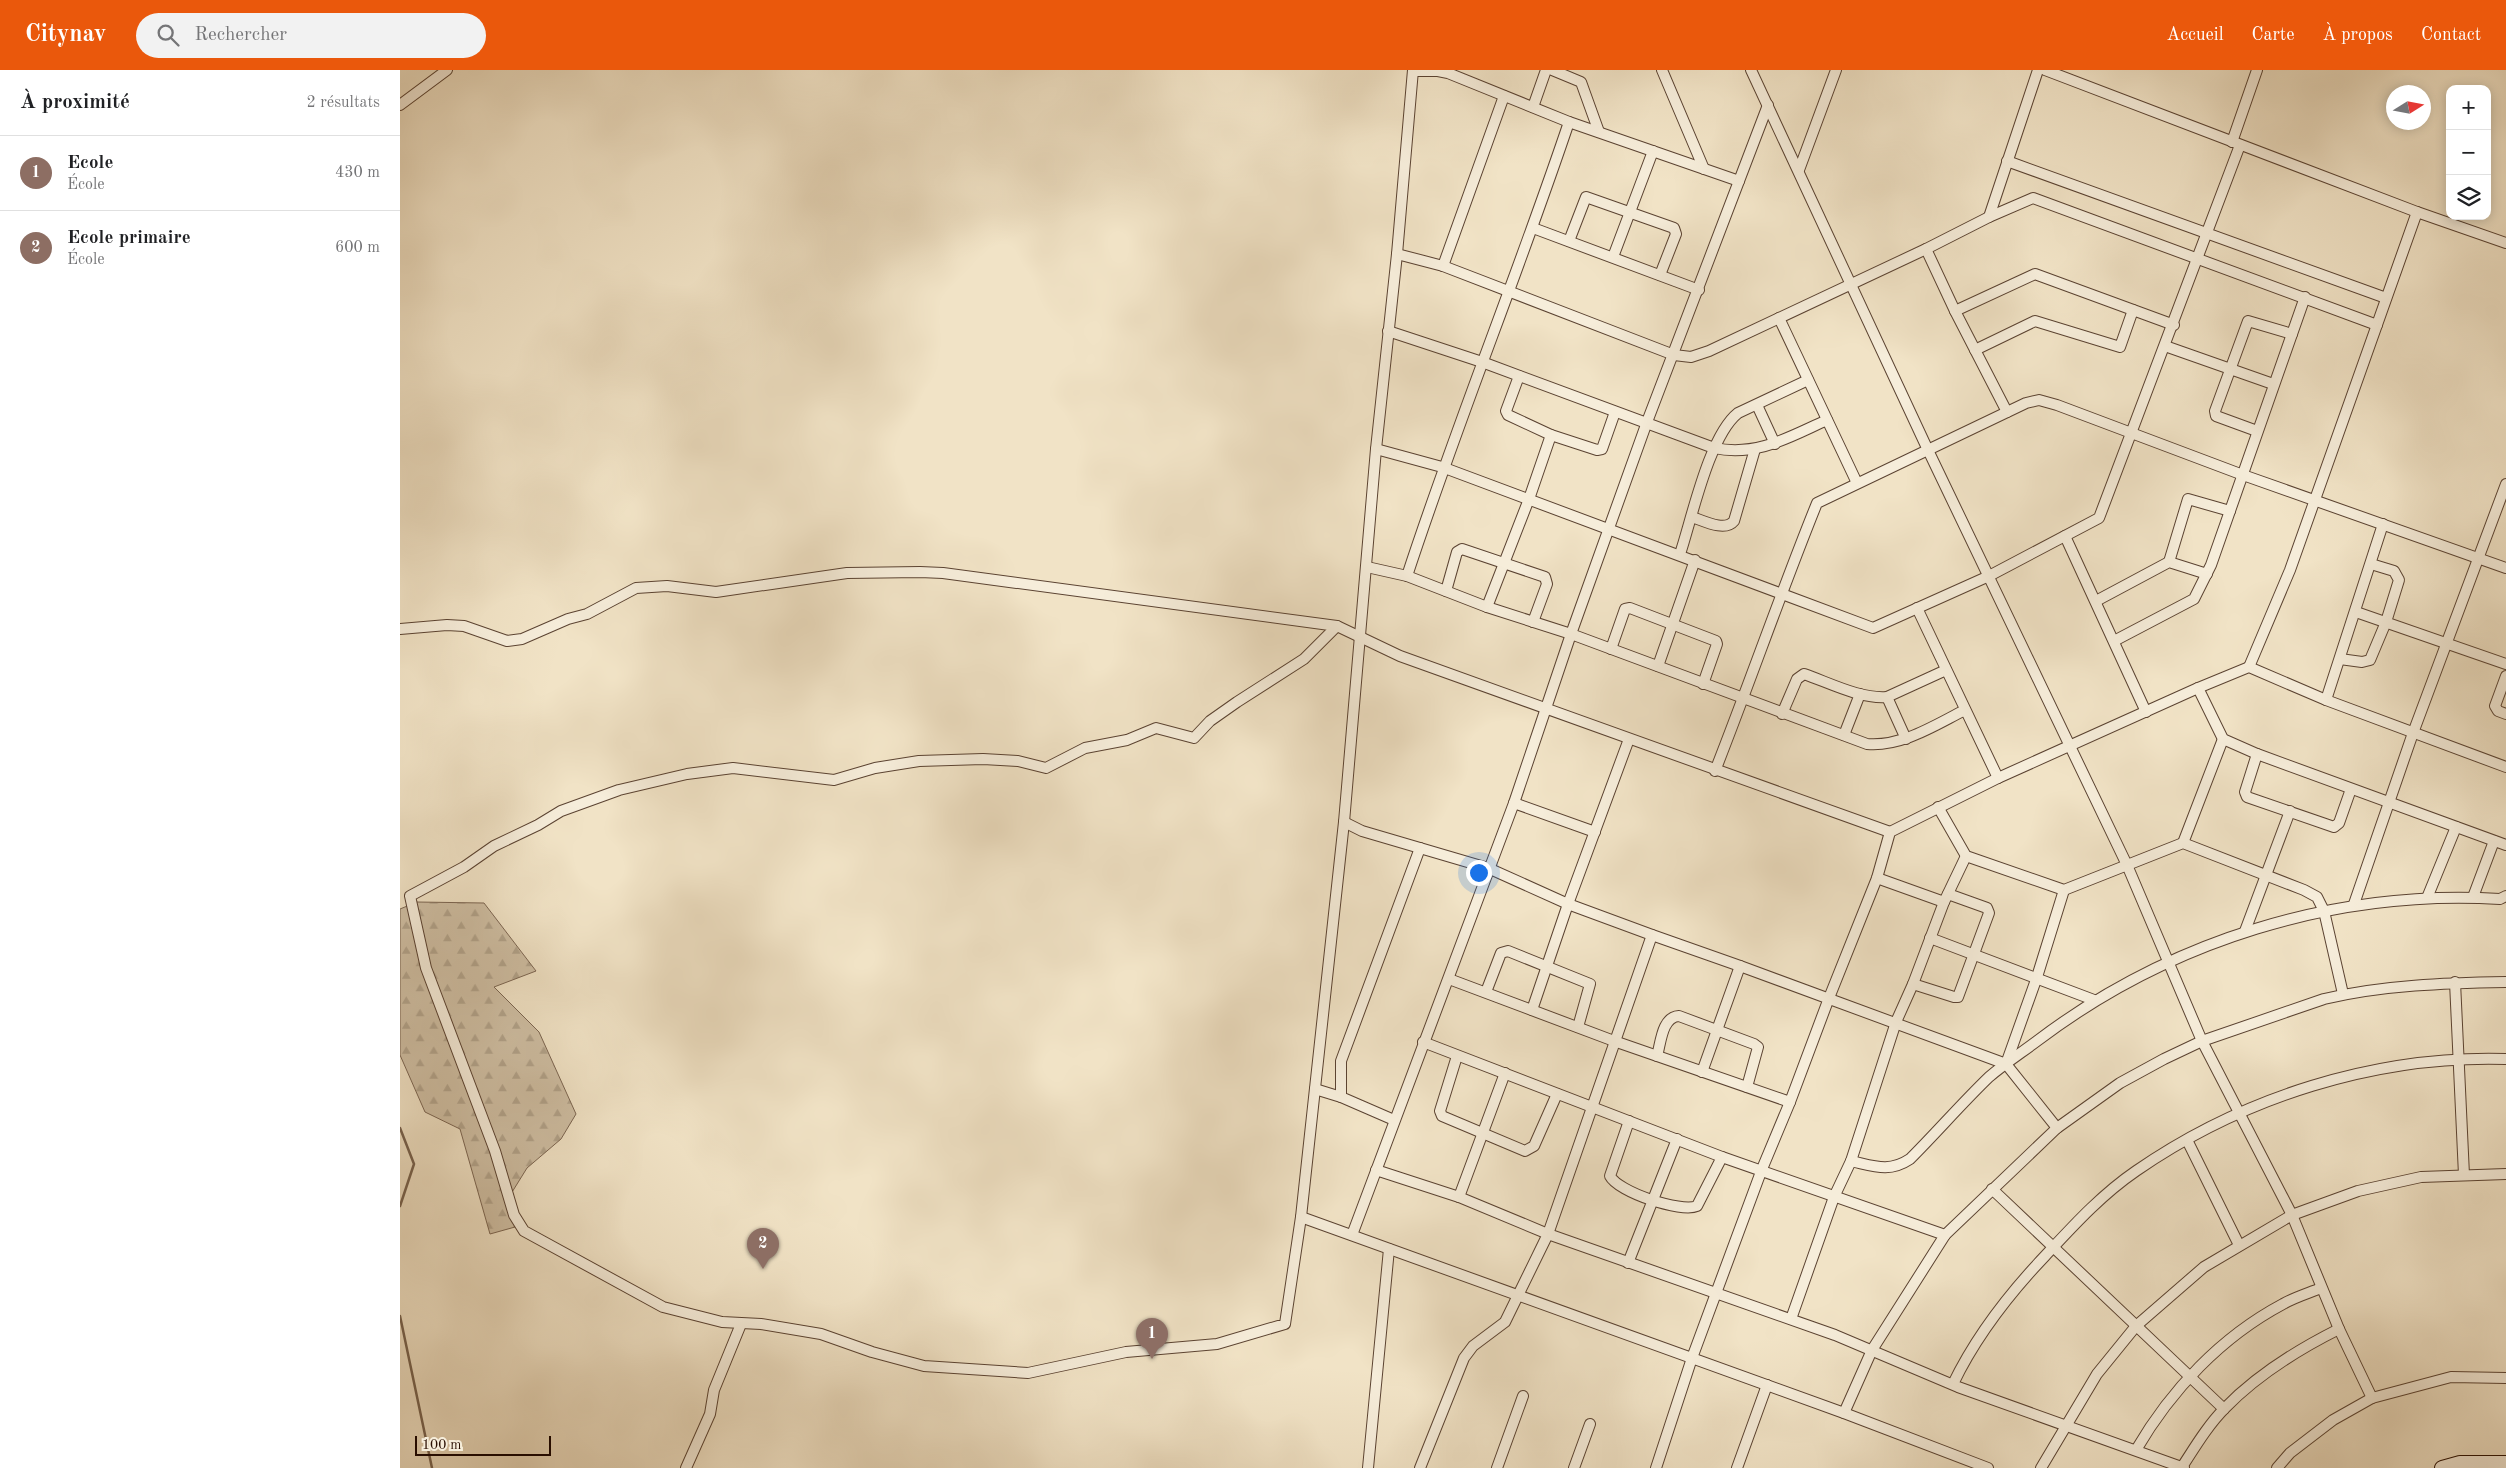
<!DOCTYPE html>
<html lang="fr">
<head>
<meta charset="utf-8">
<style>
	:root { --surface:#fff; --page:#f2f2f2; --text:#202124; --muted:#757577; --line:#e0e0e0; --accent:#ea580c }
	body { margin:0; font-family:"Old Standard TT",serif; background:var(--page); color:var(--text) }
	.controls { position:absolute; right:15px; top:15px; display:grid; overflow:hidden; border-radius:10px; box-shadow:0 2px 12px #0003 }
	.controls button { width:45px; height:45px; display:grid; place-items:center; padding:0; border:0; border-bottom:1px solid var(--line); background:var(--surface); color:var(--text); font:25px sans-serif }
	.compass { position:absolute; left:1986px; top:15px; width:45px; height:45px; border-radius:50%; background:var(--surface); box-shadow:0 2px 12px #0003; rotate:79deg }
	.scale { position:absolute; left:15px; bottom:12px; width:136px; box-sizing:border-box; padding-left:5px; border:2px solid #290e00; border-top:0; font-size:14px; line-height:18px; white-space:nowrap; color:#290e00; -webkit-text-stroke:4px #f6edda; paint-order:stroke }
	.you { position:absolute; left:1078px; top:802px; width:18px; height:18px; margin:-12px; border:4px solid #fff; border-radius:50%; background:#1a73e8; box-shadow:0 0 0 8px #1a73e833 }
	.badge { display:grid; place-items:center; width:32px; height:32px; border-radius:50%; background:var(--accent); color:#fff; font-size:16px; font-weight:700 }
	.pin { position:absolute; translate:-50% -41px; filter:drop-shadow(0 1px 2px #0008) }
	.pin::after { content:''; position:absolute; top:26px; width:18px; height:15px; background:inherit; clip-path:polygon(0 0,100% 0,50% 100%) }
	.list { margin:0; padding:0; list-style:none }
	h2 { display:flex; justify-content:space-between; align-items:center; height:65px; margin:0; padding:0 20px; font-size:21px }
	h2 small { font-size:16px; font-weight:400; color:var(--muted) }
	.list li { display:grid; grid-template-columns:32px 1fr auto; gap:15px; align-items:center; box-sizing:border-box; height:75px; padding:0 20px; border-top:1px solid var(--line) }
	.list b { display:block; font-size:19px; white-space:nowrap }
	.list p { margin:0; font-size:16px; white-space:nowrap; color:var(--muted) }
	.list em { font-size:16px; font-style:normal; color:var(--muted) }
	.icon { flex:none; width:28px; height:28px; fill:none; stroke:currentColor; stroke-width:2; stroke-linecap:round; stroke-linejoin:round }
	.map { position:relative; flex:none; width:2106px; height:1398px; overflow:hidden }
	header { display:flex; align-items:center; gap:30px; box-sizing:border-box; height:70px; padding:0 25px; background:var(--accent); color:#fff }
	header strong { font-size:24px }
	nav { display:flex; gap:28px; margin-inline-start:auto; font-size:18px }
	.search { width:350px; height:45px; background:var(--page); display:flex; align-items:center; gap:12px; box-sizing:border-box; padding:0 18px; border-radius:28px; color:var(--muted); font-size:19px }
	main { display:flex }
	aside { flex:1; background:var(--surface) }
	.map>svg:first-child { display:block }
	.forest { fill:url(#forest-firs); stroke:#7c6652 }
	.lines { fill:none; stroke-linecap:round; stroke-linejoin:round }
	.stream { stroke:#78634f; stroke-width:2.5 }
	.street-casing { stroke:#5b4332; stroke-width:12 }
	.secondary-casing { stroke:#290e00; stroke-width:16 }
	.street { stroke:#f6edda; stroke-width:10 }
	.secondary { stroke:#f6edda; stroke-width:14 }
</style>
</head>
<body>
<header>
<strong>Citynav</strong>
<div class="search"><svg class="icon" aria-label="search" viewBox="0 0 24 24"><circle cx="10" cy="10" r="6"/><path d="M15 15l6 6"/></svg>Rechercher</div>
<nav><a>Accueil</a><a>Carte</a><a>À propos</a><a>Contact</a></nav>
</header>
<main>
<aside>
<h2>À proximité<small>2 résultats</small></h2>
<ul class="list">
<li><span class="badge" style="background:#8d6e63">1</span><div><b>Ecole</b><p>École</p></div><em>430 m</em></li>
<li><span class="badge" style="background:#8d6e63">2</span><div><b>Ecole primaire</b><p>École</p></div><em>600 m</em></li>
</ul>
</aside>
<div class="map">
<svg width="2106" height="1398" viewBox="0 0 2106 1398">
	<defs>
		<pattern id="forest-firs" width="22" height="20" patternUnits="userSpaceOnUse" patternTransform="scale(1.25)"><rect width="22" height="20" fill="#cfbfa4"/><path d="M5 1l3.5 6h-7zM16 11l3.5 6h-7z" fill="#b2a38b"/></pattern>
	</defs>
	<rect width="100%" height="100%" fill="#f1e3c6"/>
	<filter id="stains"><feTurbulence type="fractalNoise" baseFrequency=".004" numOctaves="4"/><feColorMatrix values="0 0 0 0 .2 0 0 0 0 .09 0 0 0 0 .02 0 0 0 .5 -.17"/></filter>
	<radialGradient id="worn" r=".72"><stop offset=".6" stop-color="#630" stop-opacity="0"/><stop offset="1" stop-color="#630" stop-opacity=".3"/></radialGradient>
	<!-- forest -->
	<polygon class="forest" points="17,832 84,833 136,901 94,917 139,962 176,1044 161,1069 127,1098 109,1127 115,1157 90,1164 60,1059 25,1042 0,985 0,839"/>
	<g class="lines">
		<!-- stream -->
		<g class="stream">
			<polyline points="0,1058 14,1094 0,1136"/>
			<polyline points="0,1246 32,1398"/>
		</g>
		<!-- street casing -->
		<g class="street-casing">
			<g id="street">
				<polyline points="1152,0 1181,12 1199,62"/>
				<polyline points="1262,0 1304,99"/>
				<polyline points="1351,0 1527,378 1727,795 1802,971 1892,1145 1939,1259 1972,1328"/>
				<polyline points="1645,0 2017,142 2106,173"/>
				<polyline points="1013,1 1038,1 1048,3 1169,52 1339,111"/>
				<polyline points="0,35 47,0"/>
				<polyline points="1133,37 1146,0"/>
				<polyline points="1832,72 1857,0"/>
				<polyline points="1607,91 1986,228"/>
				<polyline points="1399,100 1436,0"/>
				<polyline points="1589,147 1638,0"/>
				<polyline points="1133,158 1299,220"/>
				<polyline points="1169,171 1186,127 1274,158 1276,164 1260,205"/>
				<polyline points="1526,179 1555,241 1607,342"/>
				<polyline points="997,184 1043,196 1274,285 1291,287 1309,281 1526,179 1589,147 1633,128 1977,255"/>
				<polyline points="1213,187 1253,81"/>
				<polyline points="1043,196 1104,26"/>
				<polyline points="1555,241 1635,204 1774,255"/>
				<polyline points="1379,248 1457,413"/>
				<path d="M988,261L1082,292L1314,378C1357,387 1389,367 1427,350"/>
				<polyline points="1765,276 1873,314"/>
				<polyline points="1575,280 1635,251 1720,277 1733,240"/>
				<polyline points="1119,306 1106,341 1108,345 1151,365 1197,380 1202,379 1215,342"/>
				<polyline points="1357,335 1375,374"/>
				<polyline points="1857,361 1816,346 1815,341 1848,251 1892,264"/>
				<polyline points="976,379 1042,397 1473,558 1589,506 1699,448 1840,75"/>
				<path d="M1292,447C1304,451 1325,462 1334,451L1355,379"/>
				<polyline points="1665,466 1746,642"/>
				<path d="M1280,484C1292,448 1309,366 1338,343L1408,310"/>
				<polyline points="1769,492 1788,429 1830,441"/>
				<path d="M967,497L1007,506L1087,537L1171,564L1467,674C1502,677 1535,655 1565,640"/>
				<path d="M1007,506C1057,353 1118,204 1169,52"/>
				<polyline points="1046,521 1057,482 1062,479 1145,507 1147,514 1133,552"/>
				<polyline points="1696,531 1769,492 1807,504"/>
				<polyline points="1087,537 1129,429 1151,365"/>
				<polyline points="1517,538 1598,708"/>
				<polyline points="1956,542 2106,594"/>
				<polyline points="937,556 904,589 837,632 810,651 794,668 756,658 727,670 685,678 646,698 618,691 583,689 519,691 475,698 434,710 333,698 287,704 219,720 161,741 138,755 94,776 64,797 10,826 26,898 95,1081 114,1145 124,1161 263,1237 322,1252 361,1254 421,1264 472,1282 524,1296 628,1303 726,1282 817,1274 885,1254 901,1147 944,752 976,379 997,184 1013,0"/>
				<polyline points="0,559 47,555 64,556 107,571 122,569 168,549 187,544 236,518 267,516 316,522 447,503 520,502 543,503 937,556 1000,586 1490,762"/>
				<polyline points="1714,571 1794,529 1811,495 1905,227"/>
				<polyline points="1211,579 1225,539 1230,538 1316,571 1317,574 1303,614"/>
				<polyline points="1940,589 1962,592 1970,590 1986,552 1999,510 1994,501 1971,494"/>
				<polyline points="1258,596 1295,490"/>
				<polyline points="1849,597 1890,500 2017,142"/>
				<polyline points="2106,606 2095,636 2098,641 2106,644"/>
				<polyline points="1798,618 1823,669 1857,684 2106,775"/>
				<polyline points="1487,627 1506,669"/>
				<polyline points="1926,630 1983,454"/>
				<path d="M1382,644L1397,609L1404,604C1430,613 1460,629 1487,627L1546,600"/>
				<polyline points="1444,665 1460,624"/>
				<polyline points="1857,684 1845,722 1847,727 1934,757 1939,753 1951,719"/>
				<path d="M1315,701C1350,612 1381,522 1417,433L1626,333L1639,330L1657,335L1843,405L2106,498"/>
				<polyline points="1114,733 1195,762"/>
				<polyline points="1538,737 1566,786 1664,820 1783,773 1904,820 1917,827 1924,841 1943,924"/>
				<polyline points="944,752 962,761 1088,798 1168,834 1252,865 1340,896 1606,994 1657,1058"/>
				<polyline points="1783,773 1823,669"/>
				<polyline points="1477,808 1544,832"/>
				<polyline points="2073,827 2094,771"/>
				<polyline points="2027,828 2056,757"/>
				<polyline points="1954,834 2013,663 2106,414"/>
				<polyline points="1845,861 1890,741"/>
				<polyline points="1530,868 1694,930"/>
				<polyline points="1049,909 1214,971 1390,1032"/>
				<polyline points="2055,912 2064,1105"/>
				<polyline points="1513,914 1554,927 1558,927 1589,843 1587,838 1548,824"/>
				<polyline points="1086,922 1101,883 1108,881 1190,914 1178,957"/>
				<polyline points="1132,940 1168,834 1229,669"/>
				<polyline points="1023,972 1322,1087 1545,1165"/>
				<polyline points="1057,986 1040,1041 1042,1046 1125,1081 1134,1076 1157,1024"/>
				<path d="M1257,986C1261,972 1262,947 1279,946L1354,974L1358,977L1347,1017"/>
				<polyline points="1606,994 1637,907 1664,820"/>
				<polyline points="1302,1002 1340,896"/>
				<polyline points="915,1019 941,1027"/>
				<polyline points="994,1050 941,1027 941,991 1020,778"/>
				<path d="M1229,1051L1210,1106C1218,1122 1281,1143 1297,1136L1322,1087"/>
				<polyline points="1787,1070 1839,1175"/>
				<path d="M1451,1091C1474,1096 1489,1103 1510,1089C1537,1062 1562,1033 1589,1007C1604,994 1621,983 1637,971C1769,871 1935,819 2100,829L2106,826"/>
				<polyline points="976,1100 1059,1127 1148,1164 1435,1265 1558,1317 1784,1398"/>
				<polyline points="1592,1119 1824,1339"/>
				<polyline points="1059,1127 1105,1003"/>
				<polyline points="901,1147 1444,1343 1588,1398"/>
				<polyline points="952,1165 1114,733 1171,564 1247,352 1368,35"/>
				<polyline points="1228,1193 1277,1069"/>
				<polyline points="1391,1249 1434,1127 1451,1091 1496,952 1513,914 1544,832 1566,786"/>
				<path d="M1553,1314C1576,1266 1608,1225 1645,1186C1673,1156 1701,1125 1736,1101C1843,1027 1976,985 2106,989"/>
				<path d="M1444,1343L1472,1280L1545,1165L1657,1058L1720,1013L1764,989L1802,971L1924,929C1983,915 2046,913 2106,912"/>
				<path d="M1736,1380C1771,1320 1821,1267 1883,1234C1895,1227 1909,1223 1921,1218"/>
				<path d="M1782,1397C1795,1377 1808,1355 1825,1338C1858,1304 1897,1280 1939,1259"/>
				<polyline points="286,1398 310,1344 314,1320 341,1254"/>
				<polyline points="968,1398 989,1179"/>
				<polyline points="1020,1398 1064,1288 1073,1276 1105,1252 1148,1164 1252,865"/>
				<polyline points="1097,1398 1123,1326"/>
				<polyline points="1174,1398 1190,1354"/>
				<polyline points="1256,1398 1292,1288 1362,1099 1390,1032 1429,928 1477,808 1490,762 1598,708 1798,618 1849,597 1926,630 2106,697"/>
				<polyline points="1337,1398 1367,1315"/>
				<polyline points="1641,1398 1697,1304 1736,1256 1804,1197 1892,1145 1958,1121 2021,1107 2106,1104"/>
				<polyline points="1877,1398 1890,1383 1933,1350 1972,1328 2051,1307 2106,1308"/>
			</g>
		</g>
		<!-- secondary casing -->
		<g class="secondary-casing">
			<polyline id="secondary" points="2042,1398 2060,1393 2106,1393"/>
		</g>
		<!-- street -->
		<use href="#street" class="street"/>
		<!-- secondary -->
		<use href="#secondary" class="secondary"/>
	</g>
	<rect width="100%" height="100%" filter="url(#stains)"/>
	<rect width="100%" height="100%" fill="url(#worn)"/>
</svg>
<div class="controls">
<button>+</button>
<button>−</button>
<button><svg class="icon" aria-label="layers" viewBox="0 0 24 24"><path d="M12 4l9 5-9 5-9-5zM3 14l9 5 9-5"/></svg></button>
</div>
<svg class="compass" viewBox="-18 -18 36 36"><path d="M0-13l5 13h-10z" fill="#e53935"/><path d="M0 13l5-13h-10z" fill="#757577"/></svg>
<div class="scale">100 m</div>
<div class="you"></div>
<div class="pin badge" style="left:752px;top:1289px;background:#8d6e63">1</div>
<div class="pin badge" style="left:363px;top:1199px;background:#8d6e63">2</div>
</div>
</main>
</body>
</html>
